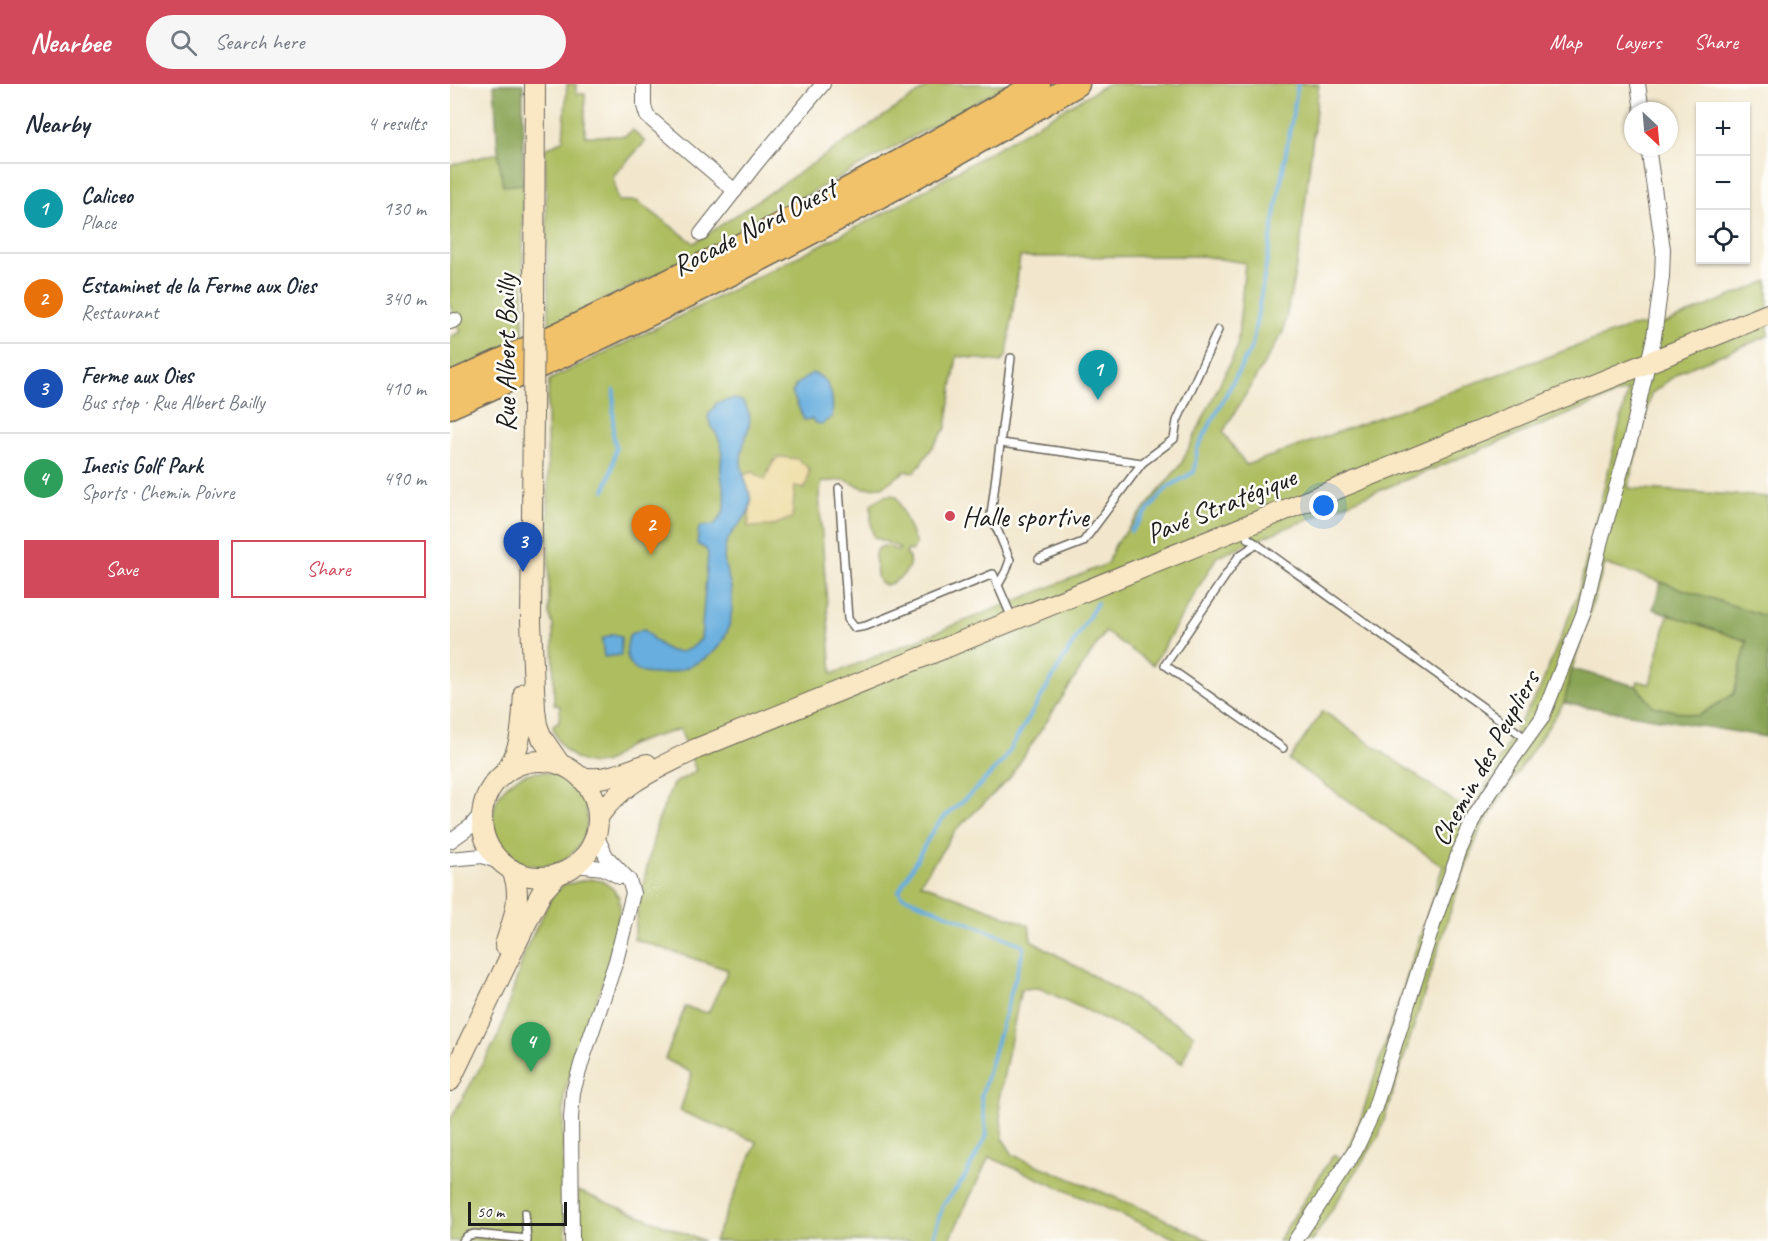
<!DOCTYPE html>
<html lang="en">
<head>
<meta charset="utf-8">
<style>
	:root { --surface:#fff; --page:#f6f6f7; --text:#1f2937; --muted:#747a83; --line:#e0e1e3; --accent:#d1495b }
	body { margin:0; font-family:Caveat,sans-serif; background:var(--page); color:var(--text) }
	.controls { position:absolute; right:18px; top:18px; display:grid; overflow:hidden; border-radius:0px; box-shadow:0 2px 4px #0004 }
	.controls button { width:54px; height:54px; display:grid; place-items:center; padding:0; border:0; border-bottom:2px solid var(--line); background:var(--surface); color:var(--text); font:30px sans-serif }
	.compass { position:absolute; left:1174px; top:18px; width:54px; height:54px; border-radius:50%; background:var(--surface); box-shadow:0 2px 4px #0004; rotate:154deg }
	.scale { position:absolute; left:18px; bottom:15px; width:99px; box-sizing:border-box; padding-left:6px; border:3px solid #1c1c1c; border-top:0; font-size:16px; line-height:21px; white-space:nowrap; color:#1c1c1c; -webkit-text-stroke:4px #fdfcf7; paint-order:stroke }
	.you { position:absolute; left:874px; top:422px; width:21px; height:21px; margin:-15px; border:4px solid #fff; border-radius:50%; background:#1a73e8; box-shadow:0 0 0 9px #1a73e833 }
	.badge { display:grid; place-items:center; width:39px; height:39px; border-radius:50%; background:var(--accent); color:#fff; font-size:20px; font-weight:700 }
	.pin { position:absolute; translate:-50% -50px; filter:drop-shadow(0 2px 3px #0008) }
	.pin::after { content:''; position:absolute; top:32px; width:21px; height:18px; background:inherit; clip-path:polygon(0 0,100% 0,50% 100%) }
	.list { margin:0; padding:0; list-style:none }
	h2 { display:flex; justify-content:space-between; align-items:center; height:78px; margin:0; padding:0 24px; font-size:26px }
	h2 small { font-size:20px; font-weight:400; color:var(--muted) }
	.list li { display:grid; grid-template-columns:39px 1fr auto; gap:18px; align-items:center; box-sizing:border-box; height:90px; padding:0 24px; border-top:2px solid var(--line) }
	.list b { display:block; font-size:22px; white-space:nowrap }
	.list p { margin:0; font-size:20px; white-space:nowrap; color:var(--muted) }
	.list em { font-size:20px; font-style:normal; color:var(--muted) }
	.actions { display:flex; gap:12px; padding:18px 24px }
	.actions a { flex:1; padding:14px 0; border:2px solid var(--accent); border-radius:0px; text-align:center; font-size:21px; color:var(--accent) }
	.actions .main { background:var(--accent); color:#fff }
	.icon { flex:none; width:33px; height:33px; fill:none; stroke:currentColor; stroke-width:2; stroke-linecap:round; stroke-linejoin:round }
	.map { position:relative; flex:none; width:1318px; height:1157px; overflow:hidden }
	header { display:flex; align-items:center; gap:36px; box-sizing:border-box; height:84px; padding:0 30px; background:var(--accent); color:#fff }
	header strong { font-size:28px }
	nav { display:flex; gap:33px; margin-inline-start:auto; font-size:21px }
	.search { width:420px; height:54px; background:var(--page); display:flex; align-items:center; gap:15px; box-sizing:border-box; padding:0 21px; border-radius:33px; color:var(--muted); font-size:22px }
	main { display:flex }
	aside { flex:1; background:var(--surface) }
	.map>svg:first-child { display:block }
	.green { fill:#adbd60; stroke:#646c3e; stroke-width:1.5; fill-rule:evenodd }
	.forest { fill:#8aa456; stroke:#536039; stroke-width:1.5 }
	.sand { fill:#eeda9e; stroke:#857b5d; stroke-width:1.5 }
	.water { fill:#67aede; stroke:#42657d; stroke-width:1.5 }
	.lines { fill:none; stroke-linecap:round; stroke-linejoin:round }
	.stream { stroke:#67aede; stroke-width:4 }
	.lane-casing { stroke:#67635a; stroke-width:10 }
	.street-casing { stroke:#67635a; stroke-width:16 }
	.secondary-casing { stroke:#67635a; stroke-width:22 }
	.highway-casing { stroke:#67635a; stroke-width:27 }
	.lane { stroke:#fff; stroke-width:7 }
	.street { stroke:#fff; stroke-width:14 }
	.secondary { stroke:#fae7c3; stroke-width:20 }
	.highway { stroke:#f2c26a; stroke-width:24 }
	.secondary-bridge-casing { stroke:#67635a; stroke-width:22; stroke-linecap:butt }
	.secondary-bridge { stroke:#fae7c3; stroke-width:20 }
	.poi-dot { fill:#d1495b; stroke:#fdfcf7; stroke-width:2 }
	.labels { text-anchor:middle; dominant-baseline:central; stroke-width:5; stroke-linejoin:round; paint-order:stroke }
	.street-label { font-size:28px; fill:#1c1c1c; stroke:#fdfcf7 }
	.poi-label { font-size:28px; fill:#1c1c1c; stroke:#fdfcf7; text-anchor:start }
</style>
</head>
<body>
<header>
<strong>Nearbee</strong>
<div class="search"><svg class="icon" aria-label="search" viewBox="0 0 24 24"><circle cx="10" cy="10" r="6"/><path d="M15 15l6 6"/></svg>Search here</div>
<nav><a>Map</a><a>Layers</a><a>Share</a></nav>
</header>
<main>
<aside>
<h2>Nearby<small>4 results</small></h2>
<ul class="list">
<li><span class="badge" style="background:#0f9aa8">1</span><div><b>Caliceo</b><p>Place</p></div><em>130 m</em></li>
<li><span class="badge" style="background:#e8710a">2</span><div><b>Estaminet de la Ferme aux Oies</b><p>Restaurant</p></div><em>340 m</em></li>
<li><span class="badge" style="background:#1a4fb4">3</span><div><b>Ferme aux Oies</b><p>Bus stop · Rue Albert Bailly</p></div><em>410 m</em></li>
<li><span class="badge" style="background:#2e9e5b">4</span><div><b>Inesis Golf Park</b><p>Sports · Chemin Poivre</p></div><em>490 m</em></li>
</ul>
<div class="actions"><a class="main">Save</a><a>Share</a></div>
</aside>
<div class="map">
<svg width="1318" height="1157" viewBox="0 0 1318 1157">
	<rect width="100%" height="100%" fill="#fdfcf7"/>
	<filter id="ink" filterUnits="userSpaceOnUse"><feTurbulence type="fractalNoise" baseFrequency=".0167" numOctaves="2"/><feDisplacementMap in="SourceGraphic" scale="12" xChannelSelector="R" yChannelSelector="G"/><feConvolveMatrix kernelMatrix="1 2 1 2 8 2 1 2 1" color-interpolation-filters="sRGB"/></filter>
	<filter id="wash" filterUnits="userSpaceOnUse"><feTurbulence type="fractalNoise" baseFrequency=".008" numOctaves="4" result="noise"/><feDisplacementMap in="SourceGraphic" scale="24" xChannelSelector="R" yChannelSelector="G"/><feGaussianBlur stdDeviation="1.35" result="paint"/><feColorMatrix in="noise" values="0 0 0 0 0 0 0 0 0 0 0 0 0 0 0 0 0 1.4 0 .05"/><feComposite in="paint" operator="in"/></filter>
	<g filter="url(#wash)">
		<rect width="100%" height="100%" fill="#f2e7cd"/>
		<!-- green -->
		<g class="green">
			<polygon points="117,0 126,0 126,10 135,10 135,52 175,52 183,46 195,58 163,92 168,117 187,117 244,159 482,0 559,0 250,170 99,242 95,65 113,56"/>
			<path d="M657,0H869L850,164L833,248L773,348L796,381L1180,243L1216,239L1318,197V252L1231,287L1201,310L1178,404L1318,413V533L1155,480L1122,585L1114,619L1031,744L1011,794L929,1052L862,1157H828L883,1071L894,1076L912,1031L993,782L839,676L873,627L1021,729L1062,651L1089,607L1128,510L1178,306L767,472L703,581L655,548L559,695L506,746L470,799L579,841L581,856L744,950L732,979L691,952L589,904L571,905L549,1015L553,1055L563,1071L698,1127L760,1157H731L539,1073L499,1157H264L307,1058L230,1027L242,989L215,975L235,923L258,929L278,886L184,855L189,818L207,740L223,700L246,687L230,645C213,651 192,655 176,663C170,667 165,674 158,677C133,688 105,664 103,641L109,637L110,622L104,620L103,541L99,530L97,328L99,296L222,236L440,126ZM752,172L795,179L787,264L731,380L665,461L657,480L382,590L369,410L372,398L395,396L414,404L432,403L456,387L465,388L496,344L507,272L551,278L557,271L570,173Z"/>
			<polygon points="48,69 53,102 73,100 73,257 0,288 0,253 11,248 0,221 0,81"/>
			<path d="M442,411L447,413L466,460L462,467L458,466L456,469C467,483 449,497 436,501L430,499L427,492L425,470C430,458 439,462 448,467L450,464L424,453C419,442 422,431 421,420L434,412Z"/>
			<polygon points="1218,530 1297,557 1284,610 1248,632 1203,622 1186,602 1188,597 1200,600"/>
			<circle cx="90" cy="735" r="47"/>
			<polygon points="140,795 152,797 162,804 169,813 170,826 154,895 114,1009 113,1072 116,1157 0,1157 0,1036 48,953 77,862 102,813 113,801"/>
			<polygon points="128,1107 254,1157 129,1157"/>
		</g>
		<!-- forest -->
		<g class="forest">
			<polygon points="44,0 73,0 73,100 53,102 48,68"/>
			<polygon points="1211,498 1318,533 1318,647 1316,653 1114,619 1122,585 1186,602 1203,622 1248,632 1284,610 1297,557 1203,525"/>
		</g>
		<!-- sand -->
		<path class="sand" d="M331,373L348,375L359,385L357,400L354,405L345,402L342,434L321,442L298,443L301,417L293,391L303,388L315,396C319,388 321,375 331,373Z"/>
		<!-- water -->
		<g class="water">
			<path d="M362,289C382,294 384,316 382,333L372,340L366,339L362,335L354,336L342,308L345,305V302Z"/>
			<path d="M283,315L292,317C310,338 291,352 291,377C291,394 305,410 299,426C293,441 278,447 275,464C272,481 278,489 281,504C284,523 281,546 270,561C247,591 158,612 180,550L194,545C211,565 229,580 251,555L258,470L256,465L247,460L249,443L264,441C284,420 272,410 271,387C270,377 274,367 270,358C267,348 260,343 258,332L267,319Z"/>
			<polygon points="163,550 171,552 171,571 154,573 152,555"/>
		</g>
		<g class="lines">
			<!-- stream -->
			<g class="stream">
				<polyline points="155,406 162,385 166,363 163,350 164,306"/>
				<polyline points="681,447 718,403 744,388 747,365 802,262 848,0"/>
				<polyline points="482,1157 493,1121 513,1096 537,1051 531,1013 573,867 573,861 452,812 449,807 482,748 493,734 525,706 553,677 647,519"/>
			</g>
		</g>
	</g>
	<g filter="url(#ink)">
		<g class="lines">
			<!-- lane casing -->
			<g class="lane-casing">
				<g id="lane">
					<polyline points="551,359 692,379 724,355 727,337 768,246"/>
					<polyline points="389,404 398,535 405,544 416,542 543,490 562,534"/>
					<polyline points="792,445 798,454 1077,655"/>
					<polyline points="807,460 789,472 715,581 833,664"/>
					<polyline points="589,475 633,458 692,379"/>
					<polyline points="548,501 556,487 560,476 541,431 561,274"/>
					<polyline points="75,1129 77,1157"/>
					<polyline points="13,1157 17,1152 24,1150 77,1155"/>
				</g>
			</g>
			<!-- street casing -->
			<g class="street-casing">
				<g id="street">
					<polyline points="194,0 194,22 197,32 285,107"/>
					<polyline points="1188,0 1192,27"/>
					<polyline points="251,150 308,77 373,0"/>
					<polyline points="0,238 5,236"/>
					<polyline points="0,757 21,742 32,729"/>
					<polyline points="0,775 33,772 51,779"/>
					<polyline points="125,781 153,784 170,793"/>
					<polyline points="122,1157 121,1034 123,1008 132,977 166,877 183,809 179,796 156,772 146,751"/>
					<polyline points="845,1157 905,1067 924,1026 983,841 1009,768 1025,732 1059,680 1092,634 1134,528 1151,456 1181,353 1204,253 1212,193 1213,165 1198,63"/>
				</g>
			</g>
			<!-- secondary casing -->
			<g class="secondary-casing">
				<g id="secondary">
					<polyline points="84,224 85,0"/>
					<polyline points="83,326 81,538 85,625 87,641 92,654 110,680"/>
					<circle cx="90" cy="735" r="58"/>
					<path d="M54,689C73,666 72,637 74,609"/>
					<path d="M131,693C154,698 176,687 197,680"/>
					<path d="M148,733C172,698 209,684 246,665L1318,230"/>
					<path d="M55,861C63,837 74,809 61,785"/>
					<polyline points="0,997 83,825 92,808 108,790"/>
				</g>
			</g>
			<!-- highway casing -->
			<g class="highway-casing">
				<g id="highway">
					<path d="M0,300C201,211 397,111 588,0"/>
					<path d="M0,322C215,227 424,120 627,0"/>
				</g>
			</g>
			<!-- lane -->
			<use href="#lane" class="lane"/>
			<!-- street -->
			<use href="#street" class="street"/>
			<!-- secondary -->
			<use href="#secondary" class="secondary"/>
			<!-- highway -->
			<use href="#highway" class="highway"/>
			<!-- secondary-bridge casing -->
			<g class="secondary-bridge-casing">
				<polyline id="secondary-bridge" points="83,326 84,224"/>
			</g>
			<!-- secondary-bridge -->
			<use href="#secondary-bridge" class="secondary-bridge"/>
		</g>
	</g>
	<!-- markers -->
	<circle class="poi-dot" cx="500" cy="432" r="6"/>
	<g class="labels">
		<!-- street labels -->
		<g class="street-label">
			<text transform="translate(304 143) rotate(-27)">Rocade Nord Ouest</text>
			<text transform="translate(55 269) rotate(-90)">Rue Albert Bailly</text>
			<text transform="translate(771 421) rotate(-22)">Pavé Stratégique</text>
			<text transform="translate(1035 674) rotate(-61)">Chemin des Peupliers</text>
		</g>
		<!-- poi labels -->
		<g class="poi-label">
			<text x="512" y="432">Halle sportive</text>
		</g>
	</g>
</svg>
<div class="controls">
<button>+</button>
<button>−</button>
<button><svg class="icon" aria-label="locate" viewBox="0 0 24 24"><circle cx="12" cy="12" r="6"/><path d="M12 2v4M12 18v4M2 12h4M18 12h4"/></svg></button>
</div>
<svg class="compass" viewBox="-18 -18 36 36"><path d="M0-13l5 13h-10z" fill="#e53935"/><path d="M0 13l5-13h-10z" fill="#747a83"/></svg>
<div class="scale">50 m</div>
<div class="you"></div>
<div class="pin badge" style="left:648px;top:316px;background:#0f9aa8">1</div>
<div class="pin badge" style="left:201px;top:471px;background:#e8710a">2</div>
<div class="pin badge" style="left:73px;top:488px;background:#1a4fb4">3</div>
<div class="pin badge" style="left:81px;top:988px;background:#2e9e5b">4</div>
</div>
</main>
</body>
</html>
